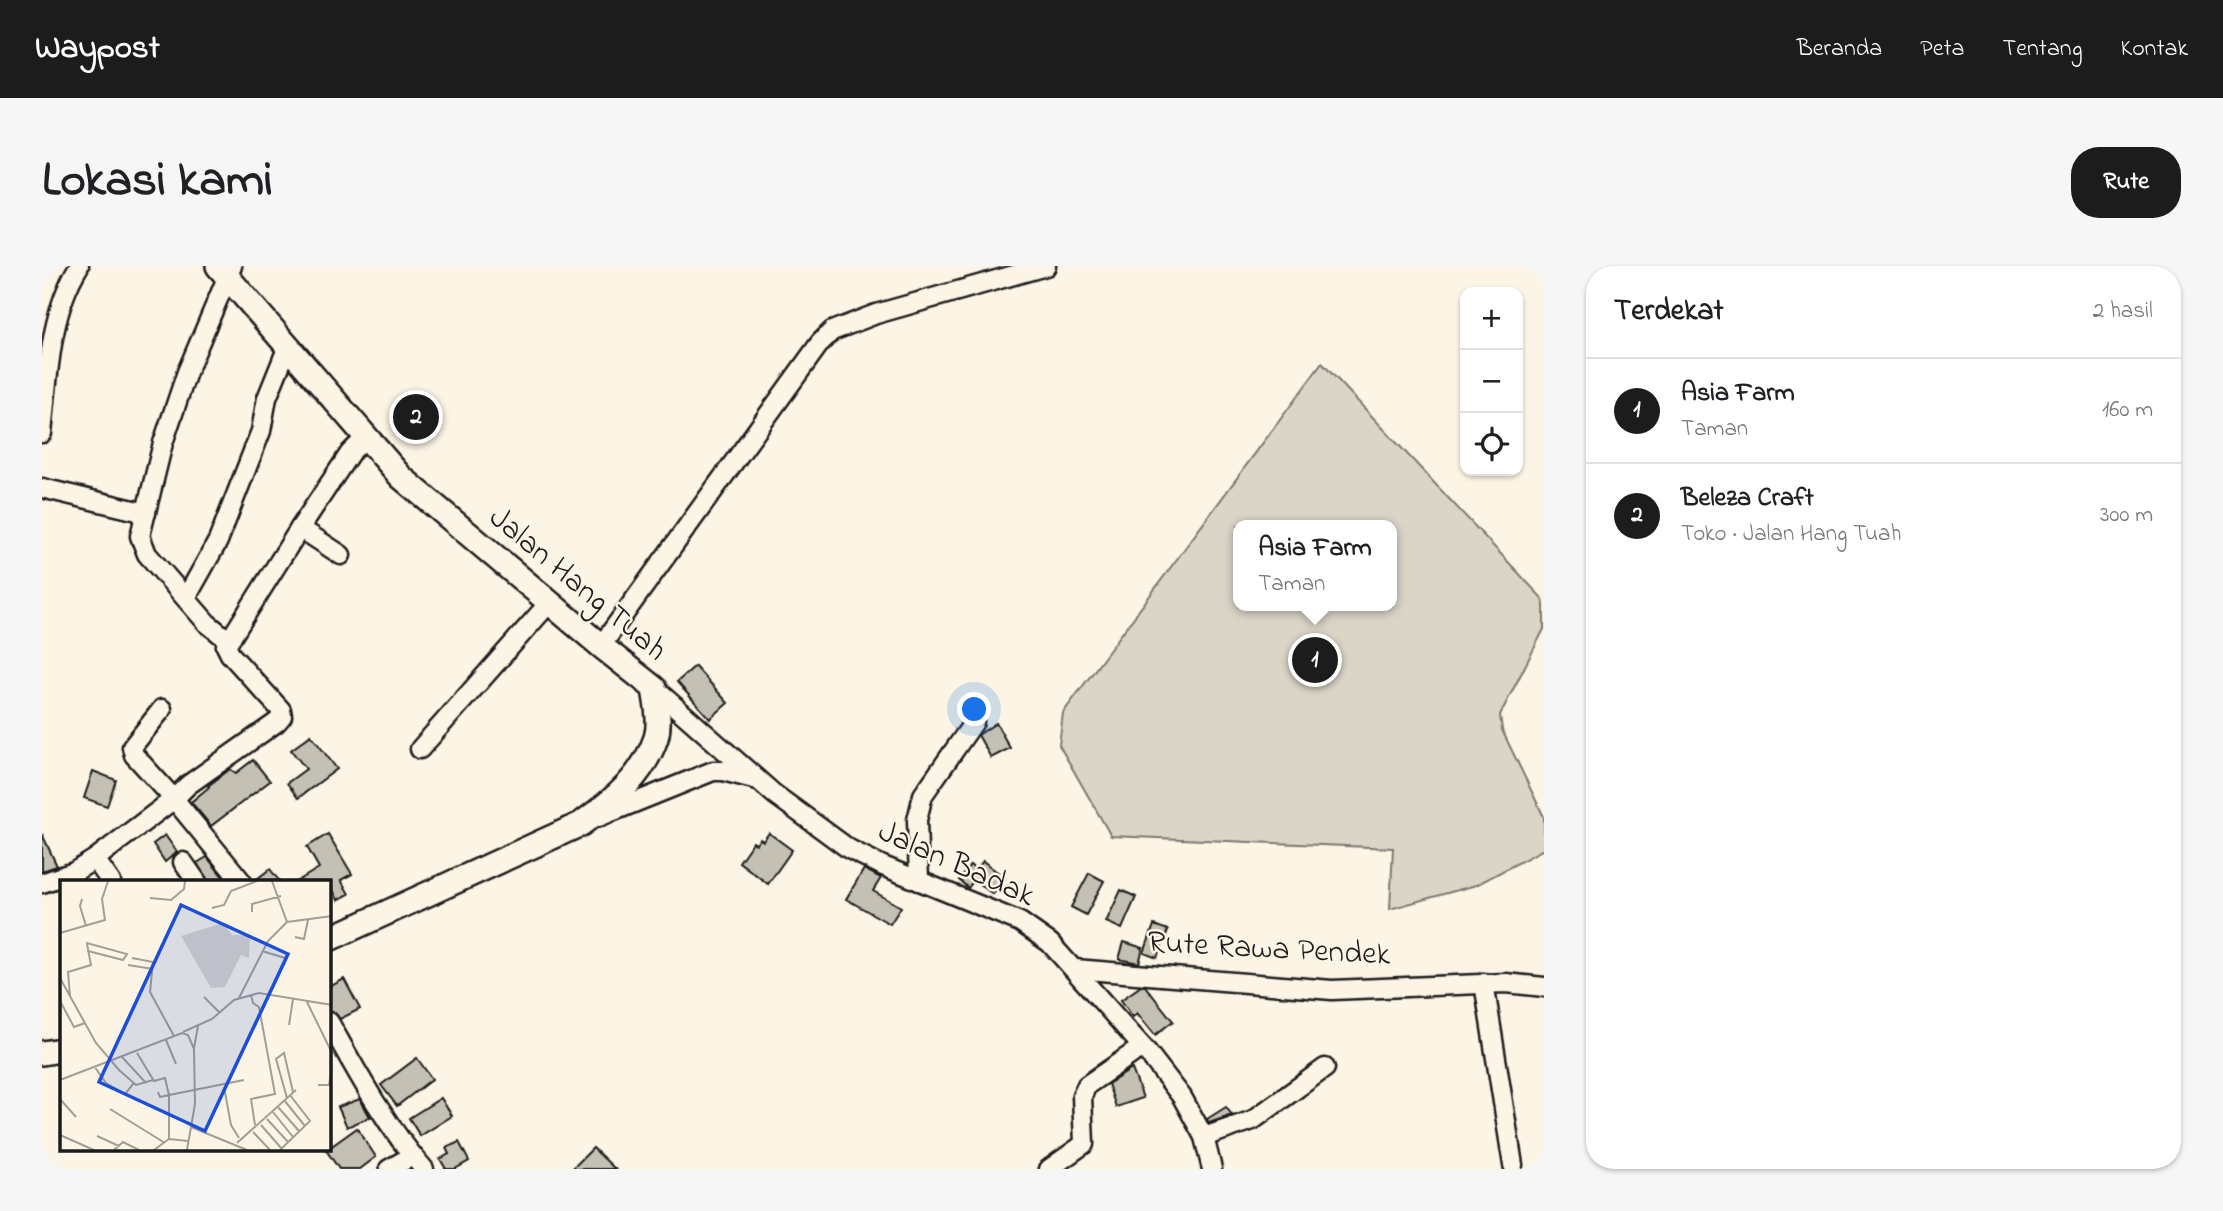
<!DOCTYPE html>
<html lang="id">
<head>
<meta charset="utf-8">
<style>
	:root { --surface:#fff; --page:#f6f6f6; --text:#202124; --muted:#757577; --line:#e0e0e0; --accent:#1c1c1c }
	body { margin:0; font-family:"Indie Flower",sans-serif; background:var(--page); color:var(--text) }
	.controls { position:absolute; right:21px; top:21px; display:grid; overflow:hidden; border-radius:14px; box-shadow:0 2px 5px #0004 }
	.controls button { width:63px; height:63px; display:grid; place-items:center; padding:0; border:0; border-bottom:2px solid var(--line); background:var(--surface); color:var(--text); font:35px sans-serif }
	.you { position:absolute; left:933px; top:444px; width:24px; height:24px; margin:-18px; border:5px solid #fff; border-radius:50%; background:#1a73e8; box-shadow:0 0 0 10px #1a73e833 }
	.badge { display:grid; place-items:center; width:46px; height:46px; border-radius:50%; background:var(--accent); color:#fff; font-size:23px; font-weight:700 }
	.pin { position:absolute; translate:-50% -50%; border:4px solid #fff; box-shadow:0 2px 7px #0006 }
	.popup { position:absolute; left:1191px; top:254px; width:164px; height:91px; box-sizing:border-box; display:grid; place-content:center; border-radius:14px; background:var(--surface); filter:drop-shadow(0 2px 5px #0005); font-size:23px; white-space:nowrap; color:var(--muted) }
	.popup b { font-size:26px; color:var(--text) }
	.popup::after { content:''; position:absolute; left:50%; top:100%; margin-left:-14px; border:14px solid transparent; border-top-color:var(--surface) }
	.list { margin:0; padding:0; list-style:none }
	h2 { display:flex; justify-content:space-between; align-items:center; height:91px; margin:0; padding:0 28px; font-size:30px }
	h2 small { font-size:23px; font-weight:400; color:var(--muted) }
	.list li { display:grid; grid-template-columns:46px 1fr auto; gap:21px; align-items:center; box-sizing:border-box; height:105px; padding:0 28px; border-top:2px solid var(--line) }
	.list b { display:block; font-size:26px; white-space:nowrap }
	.list p { margin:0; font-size:23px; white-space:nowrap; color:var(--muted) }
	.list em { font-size:23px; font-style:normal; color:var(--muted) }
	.icon { flex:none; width:38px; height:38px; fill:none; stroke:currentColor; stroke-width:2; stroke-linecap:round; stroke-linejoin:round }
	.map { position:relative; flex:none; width:1502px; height:903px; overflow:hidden; border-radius:28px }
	header { display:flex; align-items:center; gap:42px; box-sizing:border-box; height:98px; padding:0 35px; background:var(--accent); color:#fff }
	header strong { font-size:33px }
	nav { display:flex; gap:38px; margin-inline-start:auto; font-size:24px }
	.intro { display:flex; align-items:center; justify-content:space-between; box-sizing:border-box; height:168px; padding:0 42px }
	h1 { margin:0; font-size:49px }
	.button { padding:18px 32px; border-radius:28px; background:var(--accent); color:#fff; font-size:24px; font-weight:700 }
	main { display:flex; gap:42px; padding:0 42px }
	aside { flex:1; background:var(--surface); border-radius:28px; box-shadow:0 2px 5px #0004 }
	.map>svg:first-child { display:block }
	.green { fill:#dbd5c8; stroke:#7c7872; stroke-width:2; fill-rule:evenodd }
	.building { fill:#c4c0b3; stroke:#1c1c1c; stroke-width:2 }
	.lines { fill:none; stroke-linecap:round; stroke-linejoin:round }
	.minor-casing { stroke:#1c1c1c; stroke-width:23 }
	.major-casing { stroke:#1c1c1c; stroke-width:28 }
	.minor { stroke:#fcf5e5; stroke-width:18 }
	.major { stroke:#fcf5e5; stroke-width:23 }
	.labels { text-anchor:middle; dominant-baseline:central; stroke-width:5; stroke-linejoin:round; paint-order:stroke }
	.street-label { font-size:32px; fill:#1c1c1c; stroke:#fcf5e5 }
	.inset-road { fill:none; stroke:#a29e95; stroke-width:2 }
	.view { fill:#1d4ed8; fill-opacity:0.15; stroke:#1d4ed8; stroke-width:3.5 }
	.inset-edge { fill:none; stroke:#1c1c1c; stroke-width:3.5 }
</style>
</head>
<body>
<header>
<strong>Waypost</strong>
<nav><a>Beranda</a><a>Peta</a><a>Tentang</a><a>Kontak</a></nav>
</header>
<div class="intro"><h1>Lokasi kami</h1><a class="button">Rute</a></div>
<main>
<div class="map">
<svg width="1502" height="903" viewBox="0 0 1502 903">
	<rect width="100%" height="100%" fill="#fcf5e5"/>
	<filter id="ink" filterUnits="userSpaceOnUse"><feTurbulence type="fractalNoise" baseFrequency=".0143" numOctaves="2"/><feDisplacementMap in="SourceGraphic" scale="14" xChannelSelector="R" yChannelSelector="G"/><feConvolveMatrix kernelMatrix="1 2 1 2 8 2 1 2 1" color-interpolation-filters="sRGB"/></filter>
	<g filter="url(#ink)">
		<!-- green -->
		<path class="green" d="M1280,97L1499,331L1502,338V363L1458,449L1460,464L1502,551V583L1434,619L1348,643L1351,582L1069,570L1017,479L1021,447ZM1196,259H1350V340H1196Z"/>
		<!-- building -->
		<g class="building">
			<polygon points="653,400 686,437 668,453 635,416"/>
			<polygon points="954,457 968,482 949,492 936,469"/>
			<polygon points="269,469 295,503 256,532 245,517 264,503 249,484"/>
			<polygon points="211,494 228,515 169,560 149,536 167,521 166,520 188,503 194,507"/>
			<polygon points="51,505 74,514 65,540 42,532"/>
			<polygon points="727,567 750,584 726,618 697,596 711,576 714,578 718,573 721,575"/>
			<polygon points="0,568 15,600 0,605"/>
			<polygon points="286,568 310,608 299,614 307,628 296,634 287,616 254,616 277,602 265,581"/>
			<polygon points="123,569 135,586 123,596 111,578"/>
			<polygon points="165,591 185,616 166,616 155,597"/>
			<polygon points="941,595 963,612 951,628 932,614 926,622 917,614 928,599 934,604"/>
			<polygon points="228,603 238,616 211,616"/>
			<polygon points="822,603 839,612 831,625 859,641 848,658 804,633"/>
			<polygon points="1047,607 1062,615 1044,649 1029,641"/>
			<polygon points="1079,624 1094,631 1080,663 1064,656"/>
			<polygon points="1112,659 1126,664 1115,692 1102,687"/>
			<polygon points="1082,676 1101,682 1097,697 1077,693"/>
			<polygon points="302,713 318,743 298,753 293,747 287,745 287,721"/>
			<polygon points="1099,720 1103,720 1131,755 1113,769 1095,747 1091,751 1079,734"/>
			<polygon points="375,792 390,813 355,840 339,819"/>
			<polygon points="1090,803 1101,832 1074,841 1066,818"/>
			<polygon points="399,832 410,850 378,870 367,852"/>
			<polygon points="318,833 328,851 305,861 296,841"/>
			<polygon points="1184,841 1190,849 1167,857 1165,853"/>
			<polygon points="315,862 334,891 318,903 297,903 284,884 287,884 287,882"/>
			<polygon points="417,876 427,895 413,903 404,903 398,893 407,888 404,882"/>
			<polygon points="551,882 573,903 530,903"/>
		</g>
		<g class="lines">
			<!-- minor casing -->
			<g class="minor-casing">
				<g id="minor">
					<path d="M0,167C6,112 7,48 37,0"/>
					<polyline points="0,222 104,247"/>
					<polyline points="258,262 299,289"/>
					<polyline points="144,332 176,275 219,165 225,132 246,80"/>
					<polyline points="187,375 165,357 105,288 98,270 121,177 145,106 190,0"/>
					<polyline points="559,380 778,77 790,65 834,48 1004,0"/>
					<polyline points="612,422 732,528 807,583 841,600 978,656 1008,677 1106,787 1140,831 1162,871 1170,903"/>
					<polyline points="378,483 507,337"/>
					<polyline points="557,551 671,505 681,505 712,513"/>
					<polyline points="53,593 69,616"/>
					<polyline points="141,596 155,616"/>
					<polyline points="877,615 875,554 881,529 932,456"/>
					<polyline points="200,616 132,533 146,519 235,456 240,450 239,444 188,388 184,380 258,262 308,187 323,172"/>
					<polyline points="0,617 32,606 53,593 132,533 92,489 90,481 120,443"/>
					<polyline points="1033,703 1290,724 1464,717 1502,721"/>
					<polyline points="1442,717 1471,899"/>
					<path d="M287,756C315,806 344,860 382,903"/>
					<polyline points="1162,871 1211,854 1283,802"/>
					<polyline points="0,902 0,903"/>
					<polyline points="347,903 370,890"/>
					<polyline points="1007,903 1042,878 1040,830 1045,819 1100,781"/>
				</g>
			</g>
			<!-- major casing -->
			<g class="major-casing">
				<g id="major">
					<path d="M176,0L359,211L559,380L612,422C614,438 619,456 614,472C601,511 570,535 539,558L287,673"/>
					<polyline points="0,787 19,784"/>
				</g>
			</g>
			<!-- minor -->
			<use href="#minor" class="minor"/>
			<!-- major -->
			<use href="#major" class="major"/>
		</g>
	</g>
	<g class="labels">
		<!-- street labels -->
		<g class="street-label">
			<text transform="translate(535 319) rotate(40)">Jalan Hang Tuah</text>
			<text transform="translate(914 599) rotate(24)">Jalan Badak</text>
			<text transform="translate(1227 684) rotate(3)">Rute Rawa Pendek</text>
		</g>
	</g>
	<!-- overview -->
	<g transform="translate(18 614)">
		<rect width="271" height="271" fill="#fcf5e5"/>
		<path d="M163,43L172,55H190L189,78L181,75L165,107L151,108L121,56Z" fill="#dbd5c8"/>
		<path class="inset-road" d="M212,1L227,42M90,18L111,20L124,9L125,1M22,19L20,26L26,46M152,28L164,25L171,11L197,1M192,32V24L221,16M0,53L45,40L42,19L48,1M235,57L244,59L248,40M202,71L225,78M72,78L93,82L90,112L114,156M68,85L93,89M0,98L36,163L59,190L76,205L93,200M191,115L193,123L199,127L215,214L191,219L195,245M10,116L8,92L31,85L27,64V63L67,74L63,80L28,71M144,117L159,132M179,118L208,61L227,42L272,36M0,121L14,147L25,143M247,122L272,173M229,145L233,119M123,152L152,139L174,120L199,113L272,125M106,160L116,184M134,168L138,146M77,173L94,201L105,198L109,215L184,200M62,177L86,203M34,186L46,203L65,214L74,203M0,200L122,153L128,155L134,169L135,224L127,270M258,205H269L272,187M164,207L171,245L179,258M98,212L100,217L109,215V259M227,218L216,179L224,173L233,212M0,219L16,237M224,220L245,246M218,227L239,251M50,229L105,263M213,232L233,257M207,239L228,262M201,245L222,269M131,247L187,270M193,252L210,270M0,255L34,270M37,256L59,266M177,263L236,210M54,270L63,262L79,270M94,270L109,259L128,261M220,270L250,241L230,215"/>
		<path class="view" d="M121,25L228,74L145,251L39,202Z"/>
		<rect width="271" height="271" class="inset-edge"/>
	</g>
</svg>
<div class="controls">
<button>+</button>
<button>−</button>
<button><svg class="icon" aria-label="locate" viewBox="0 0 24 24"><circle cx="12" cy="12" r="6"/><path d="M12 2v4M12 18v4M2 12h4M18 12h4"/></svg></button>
</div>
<div class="you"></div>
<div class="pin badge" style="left:1273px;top:394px">1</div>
<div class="popup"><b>Asia Farm</b>Taman</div>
<div class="pin badge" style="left:374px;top:151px">2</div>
</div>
<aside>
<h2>Terdekat<small>2 hasil</small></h2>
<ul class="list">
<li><span class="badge">1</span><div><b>Asia Farm</b><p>Taman</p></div><em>160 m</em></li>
<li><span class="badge">2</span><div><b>Beleza Craft</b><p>Toko · Jalan Hang Tuah</p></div><em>300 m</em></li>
</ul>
</aside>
</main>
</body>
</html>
